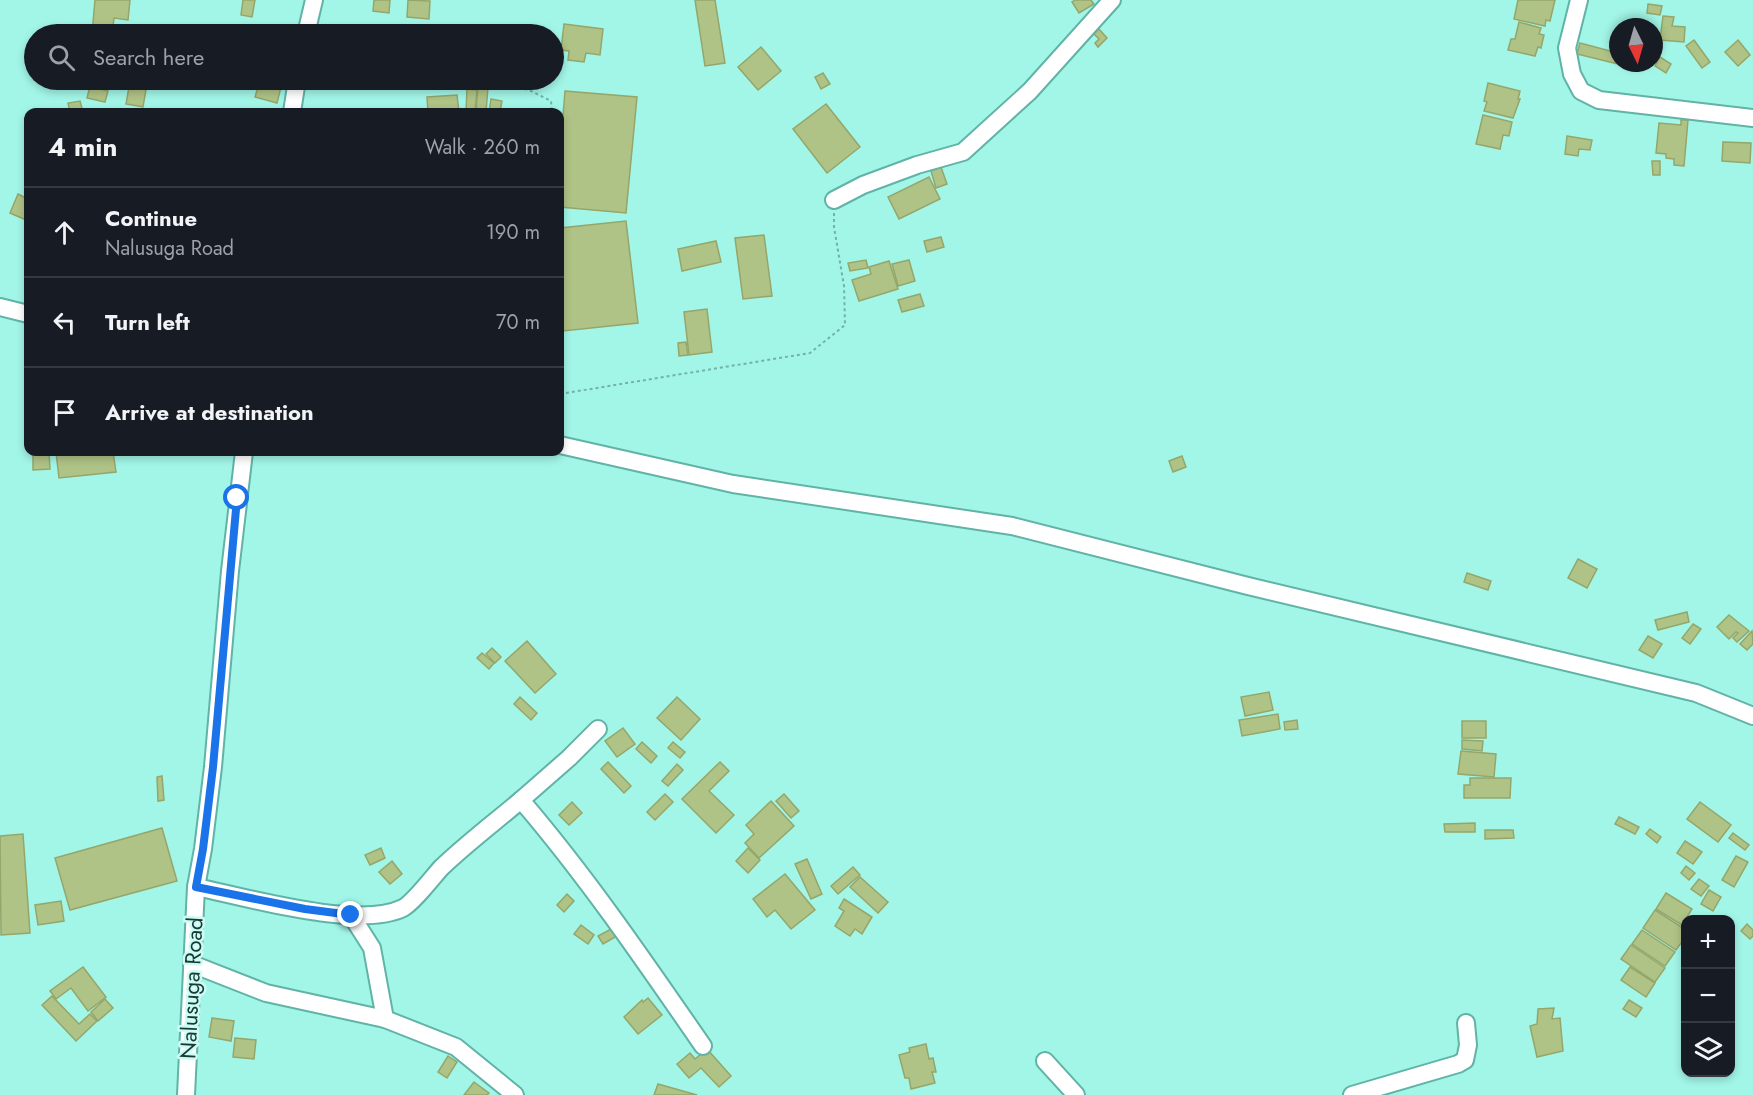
<!DOCTYPE html>
<html lang="en">
<head>
<meta charset="utf-8">
<style>
	:root { --surface:#171b24; --page:#242831; --text:#f1f3f6; --muted:#9ea1a6; --line:#363941 }
	body { margin:0; font-family:Jost,sans-serif; background:var(--page); color:var(--text) }
	.controls { position:absolute; right:18px; bottom:18px; display:grid; overflow:hidden; border-radius:12px; box-shadow:0 3px 9px #0003 }
	.controls button { width:54px; height:54px; display:grid; place-items:center; padding:0; border:0; border-bottom:2px solid var(--line); background:var(--surface); color:var(--text); font:30px sans-serif }
	.compass { position:absolute; left:1609px; top:18px; width:54px; height:54px; border-radius:50%; background:var(--surface); box-shadow:0 3px 9px #0003; rotate:175deg }
	.stop { position:absolute; width:18px; height:18px; margin:-14px; border:4px solid #1a73e8; border-radius:50%; background:#fff }
	.stop.end { background:#1a73e8; border-color:#fff; box-shadow:0 2px 6px #0008 }
	.list { margin:0; padding:0; list-style:none }
	h2 { display:flex; justify-content:space-between; align-items:center; height:78px; margin:0; padding:0 24px; font-size:26px }
	h2 small { font-size:20px; font-weight:400; color:var(--muted) }
	.list li { display:grid; grid-template-columns:39px 1fr auto; gap:18px; align-items:center; box-sizing:border-box; height:90px; padding:0 24px; border-top:2px solid var(--line) }
	.list b { display:block; font-size:22px; white-space:nowrap }
	.list p { margin:0; font-size:20px; white-space:nowrap; color:var(--muted) }
	.list em { font-size:20px; font-style:normal; color:var(--muted) }
	.icon { flex:none; width:33px; height:33px; fill:none; stroke:currentColor; stroke-width:2; stroke-linecap:round; stroke-linejoin:round }
	.map { position:relative; flex:none; width:1753px; height:1095px; overflow:hidden }
	.search { position:absolute; background:var(--surface); box-shadow:0 3px 9px #0003; left:24px; top:24px; width:540px; height:66px; display:flex; align-items:center; gap:15px; box-sizing:border-box; padding:0 21px; border-radius:33px; color:var(--muted); font-size:22px }
	.panel { position:absolute; background:var(--surface); box-shadow:0 3px 9px #0003; left:24px; top:108px; width:540px; height:348px; border-radius:12px }
	.map>svg:first-child { display:block }
	.building { fill:#b0c386; stroke:#94a66a; stroke-width:1.5 }
	.lines { fill:none; stroke-linecap:round; stroke-linejoin:round }
	.minor-casing { stroke:#60b3a6; stroke-width:20 }
	.path { stroke:#71b3a8; stroke-width:2; stroke-dasharray:3 3; stroke-linecap:butt }
	.minor { stroke:#fff; stroke-width:16 }
	.route { stroke:#1a73e8; stroke-width:8 }
	.labels { text-anchor:middle; dominant-baseline:central; stroke-width:5; stroke-linejoin:round; paint-order:stroke }
	.street-label { font-size:22px; fill:#173a35; stroke:#ccfcf3 }
</style>
</head>
<body>
<div class="map">
<svg width="1753" height="1095" viewBox="0 0 1753 1095">
	<rect width="100%" height="100%" fill="#a2f6e8"/>
	<!-- building -->
	<g class="building">
		<polygon points="95,0 130,0 128,20 114,18 112,34 92,34"/>
		<polygon points="243,0 255,0 252,17 241,15"/>
		<polygon points="374,0 390,0 389,13 373,11"/>
		<polygon points="408,0 430,1 429,19 407,17"/>
		<polygon points="695,0 715,0 725,63 705,66"/>
		<polygon points="1075,0 1091,0 1094,4 1079,13 1072,2"/>
		<polygon points="1518,0 1555,0 1550,21 1546,20 1545,26 1514,19"/>
		<polygon points="1648,4 1662,6 1660,15 1647,13"/>
		<polygon points="1663,16 1674,17 1672,26 1685,27 1684,42 1660,40"/>
		<polygon points="1519,22 1541,28 1539,34 1544,35 1541,48 1538,47 1535,56 1508,50 1511,39 1515,39"/>
		<polygon points="564,24 603,29 600,55 586,53 584,62 568,60 569,51 561,50"/>
		<polygon points="1099,29 1107,38 1098,47 1095,43 1099,39 1094,34"/>
		<polygon points="1694,40 1710,62 1702,68 1686,46"/>
		<polygon points="1738,40 1750,55 1738,66 1725,52"/>
		<polygon points="1580,43 1618,53 1618,63 1622,63 1622,65 1577,54"/>
		<polygon points="761,47 781,71 758,90 738,67"/>
		<polygon points="1660,57 1671,64 1666,73 1655,66"/>
		<polygon points="823,73 830,84 821,89 815,77"/>
		<polygon points="260,80 282,83 277,103 255,97"/>
		<polygon points="130,81 147,84 143,107 126,104"/>
		<polygon points="1488,83 1520,91 1518,99 1520,99 1513,118 1484,111 1487,102 1484,101"/>
		<polygon points="90,86 108,91 105,102 87,98"/>
		<polygon points="478,86 488,87 486,112 476,112"/>
		<polygon points="467,89 477,90 475,112 466,112"/>
		<polygon points="565,91 637,97 626,213 560,207 560,153"/>
		<polygon points="457,95 459,112 428,112 427,97"/>
		<polygon points="491,99 502,101 500,112 489,112"/>
		<polygon points="80,101 83,112 70,112 68,103"/>
		<polygon points="826,104 860,147 827,173 793,129"/>
		<polygon points="1483,115 1512,122 1509,136 1503,135 1500,149 1476,144"/>
		<polygon points="1681,120 1688,120 1684,166 1674,165 1674,159 1666,158 1666,154 1656,153 1659,123 1681,125"/>
		<polygon points="1567,136 1592,140 1590,150 1579,149 1578,156 1565,154"/>
		<polygon points="1723,142 1751,143 1750,163 1722,161"/>
		<polygon points="1652,161 1660,161 1660,175 1653,175"/>
		<polygon points="941,167 947,184 936,188 931,171"/>
		<polygon points="929,177 940,199 899,219 888,197"/>
		<polygon points="18,194 28,199 28,213 26,220 10,213"/>
		<polygon points="626,221 638,323 563,331 560,300 560,228"/>
		<polygon points="764,235 772,296 743,299 735,238"/>
		<polygon points="941,237 944,247 927,252 924,241"/>
		<polygon points="716,241 721,262 682,271 678,249"/>
		<polygon points="866,260 868,268 850,271 848,263"/>
		<polygon points="909,260 915,281 898,286 892,264"/>
		<polygon points="889,261 898,289 859,301 852,280 871,274 869,267"/>
		<polygon points="920,294 924,306 902,312 898,300"/>
		<polygon points="707,309 712,352 689,355 684,312"/>
		<polygon points="686,342 688,355 679,356 678,343"/>
		<polygon points="49,452 50,469 33,470 33,453"/>
		<polygon points="56,452 113,452 116,472 59,478"/>
		<polygon points="1182,456 1186,467 1173,472 1169,461"/>
		<polygon points="1578,559 1597,569 1587,588 1568,578"/>
		<polygon points="1467,573 1491,581 1488,590 1464,582"/>
		<polygon points="1687,612 1689,622 1658,630 1655,620"/>
		<polygon points="1729,615 1749,631 1737,642 1733,638 1738,633 1736,632 1729,639 1717,627"/>
		<polygon points="1693,624 1701,629 1690,644 1682,638"/>
		<polygon points="1752,631 1753,644 1747,650 1740,644"/>
		<polygon points="1648,636 1662,644 1653,658 1639,650"/>
		<polygon points="527,641 556,674 535,693 505,661"/>
		<polygon points="492,648 501,657 495,663 486,654"/>
		<polygon points="482,653 494,663 489,669 477,658"/>
		<polygon points="1269,692 1273,710 1245,716 1241,697"/>
		<polygon points="520,697 537,713 531,720 514,704"/>
		<polygon points="677,697 700,719 681,740 657,718"/>
		<polygon points="1278,714 1280,729 1242,736 1239,720"/>
		<polygon points="1297,720 1298,729 1285,730 1284,722"/>
		<rect x="1462" y="721" width="24" height="17"/>
		<polygon points="623,728 635,744 617,757 605,741"/>
		<polygon points="1462,740 1483,741 1482,751 1462,749"/>
		<polygon points="642,742 657,756 651,763 636,749"/>
		<polygon points="673,742 685,752 680,758 668,748"/>
		<polygon points="1461,751 1496,754 1494,777 1458,774"/>
		<polygon points="608,762 631,786 624,793 601,769"/>
		<polygon points="720,762 729,771 709,791 734,815 716,833 682,799"/>
		<polygon points="677,764 683,770 668,786 662,781"/>
		<polygon points="162,776 164,800 158,801 157,777"/>
		<polygon points="1470,778 1511,778 1510,798 1464,798 1464,785 1470,785"/>
		<polygon points="665,794 673,802 655,820 647,812"/>
		<polygon points="784,794 799,811 791,818 776,801"/>
		<polygon points="771,801 794,826 759,858 745,843 754,834 746,825"/>
		<polygon points="572,802 582,813 569,825 559,815"/>
		<polygon points="1700,802 1731,825 1718,842 1687,819"/>
		<polygon points="1619,817 1639,827 1635,834 1615,824"/>
		<polygon points="1475,823 1475,832 1445,832 1444,824"/>
		<polygon points="162,828 177,881 70,910 55,858"/>
		<polygon points="1650,829 1661,837 1657,843 1646,834"/>
		<polygon points="1485,830 1513,830 1514,838 1485,839"/>
		<polygon points="1733,833 1749,845 1745,850 1729,838"/>
		<polygon points="23,834 30,933 1,935 0,836"/>
		<polygon points="1685,841 1702,852 1693,864 1677,853"/>
		<polygon points="381,848 385,858 370,865 365,855"/>
		<polygon points="748,848 760,860 748,873 736,861"/>
		<polygon points="1736,856 1748,862 1734,887 1722,880"/>
		<polygon points="807,859 822,894 811,899 795,864"/>
		<polygon points="392,861 402,874 390,884 379,872"/>
		<polygon points="1686,866 1695,873 1689,880 1681,873"/>
		<polygon points="853,867 860,875 838,894 831,886"/>
		<polygon points="785,874 815,910 791,929 775,910 767,917 753,899"/>
		<polygon points="860,877 888,902 878,913 850,887"/>
		<polygon points="1699,879 1709,886 1701,896 1691,889"/>
		<polygon points="1709,890 1721,897 1713,911 1701,904"/>
		<polygon points="1666,893 1692,909 1682,925 1656,909"/>
		<polygon points="567,894 574,901 564,912 557,905"/>
		<polygon points="844,899 872,917 862,934 855,929 850,936 835,926 844,911 839,908"/>
		<polygon points="61,901 64,921 38,925 35,905"/>
		<polygon points="1655,910 1686,930 1686,936 1676,950 1643,928"/>
		<polygon points="1747,924 1753,930 1753,936 1750,939 1741,931"/>
		<polygon points="581,925 594,935 588,944 574,934"/>
		<polygon points="613,928 617,936 603,944 598,936"/>
		<polygon points="1642,930 1675,952 1665,966 1632,944"/>
		<polygon points="1631,945 1665,968 1655,982 1621,959"/>
		<polygon points="83,967 106,997 88,1011 71,988 56,999 50,991"/>
		<polygon points="1630,967 1655,983 1646,997 1621,980"/>
		<polygon points="52,996 79,1024 90,1014 97,1021 76,1041 42,1005"/>
		<polygon points="648,998 662,1015 638,1034 624,1017 642,1000 643,1002"/>
		<polygon points="105,999 113,1008 98,1021 91,1012"/>
		<polygon points="1629,1000 1642,1008 1636,1017 1623,1009"/>
		<polygon points="1554,1008 1552,1019 1560,1018 1563,1051 1537,1057 1530,1026 1537,1024 1538,1009"/>
		<polygon points="212,1018 234,1021 231,1041 209,1037"/>
		<polygon points="235,1038 256,1040 254,1059 233,1057"/>
		<polygon points="926,1044 929,1059 933,1058 936,1072 932,1072 935,1083 911,1089 909,1078 905,1078 899,1055 910,1052 909,1048"/>
		<polygon points="707,1049 731,1076 719,1087 701,1068 689,1078 677,1064 690,1053 695,1059"/>
		<polygon points="448,1056 457,1062 447,1078 438,1072"/>
		<polygon points="474,1082 489,1093 487,1095 464,1095"/>
		<polygon points="658,1084 697,1095 654,1095"/>
	</g>
	<g class="lines">
		<!-- minor casing -->
		<g class="minor-casing">
			<g id="minor">
				<polyline points="1579,0 1567,48 1572,74 1581,91 1599,100 1753,118"/>
				<polyline points="306,34 314,0"/>
				<polyline points="292,112 297,80"/>
				<polyline points="834,200 863,185 917,165 963,152 1030,91 1112,0"/>
				<polyline points="0,307 28,314"/>
				<polyline points="560,445 733,484 1012,526 1248,586 1696,693 1753,716"/>
				<polyline points="521,800 569,758 598,729"/>
				<path d="M196,887C245,897 358,930 403,908C413,903 432,878 441,868C466,844 495,822 521,800C587,877 645,962 703,1046"/>
				<polyline points="351,915 372,948 385,1019 456,1047 515,1095"/>
				<polyline points="192,964 266,993 385,1019"/>
				<polyline points="1045,1061 1076,1095"/>
				<polyline points="186,1095 196,887 203,849 213,767 230,571 244,452"/>
				<polyline points="1352,1095 1458,1064 1465,1060 1468,1045 1466,1023"/>
			</g>
		</g>
		<!-- path -->
		<g class="path">
			<polyline points="477,80 529,90 551,101 552,112"/>
			<polyline points="560,394 810,353 845,325 844,286 834,227 834,213"/>
		</g>
		<!-- minor -->
		<use href="#minor" class="minor"/>
	</g>
	<g class="lines">
		<!-- route -->
		<polyline class="route" points="237,498 213,767 203,849 196,887 305,909 351,915"/>
	</g>
	<g class="labels">
		<!-- street labels -->
		<g class="street-label">
			<text transform="translate(191 988) rotate(-87)">Nalusuga Road</text>
		</g>
	</g>
</svg>
<div class="controls">
<button>+</button>
<button>−</button>
<button><svg class="icon" aria-label="layers" viewBox="0 0 24 24"><path d="M12 4l9 5-9 5-9-5zM3 14l9 5 9-5"/></svg></button>
</div>
<svg class="compass" viewBox="-18 -18 36 36"><path d="M0-13l5 13h-10z" fill="#e53935"/><path d="M0 13l5-13h-10z" fill="#9ea1a6"/></svg>
<div class="stop" style="left:237px;top:498px"></div>
<div class="stop end" style="left:351px;top:915px"></div>
<div class="search"><svg class="icon" aria-label="search" viewBox="0 0 24 24"><circle cx="10" cy="10" r="6"/><path d="M15 15l6 6"/></svg>Search here</div>
<section class="panel">
<h2>4 min<small>Walk · 260 m</small></h2>
<ul class="list">
<li><svg class="icon" aria-label="ahead" viewBox="0 0 24 24"><path d="M12 20V5M6 11l6-6 6 6"/></svg><div><b>Continue</b><p>Nalusuga Road</p></div><em>190 m</em></li>
<li><svg class="icon" aria-label="left" viewBox="0 0 24 24"><path d="M17 20v-9H6M10 6l-5 5 5 5"/></svg><div><b>Turn left</b></div><em>70 m</em></li>
<li><svg class="icon" aria-label="arrive" viewBox="0 0 24 24"><path d="M6 21V4h12l-3 4 3 4H6"/></svg><div><b>Arrive at destination</b></div></li>
</ul>
</section>
</div>
</body>
</html>
